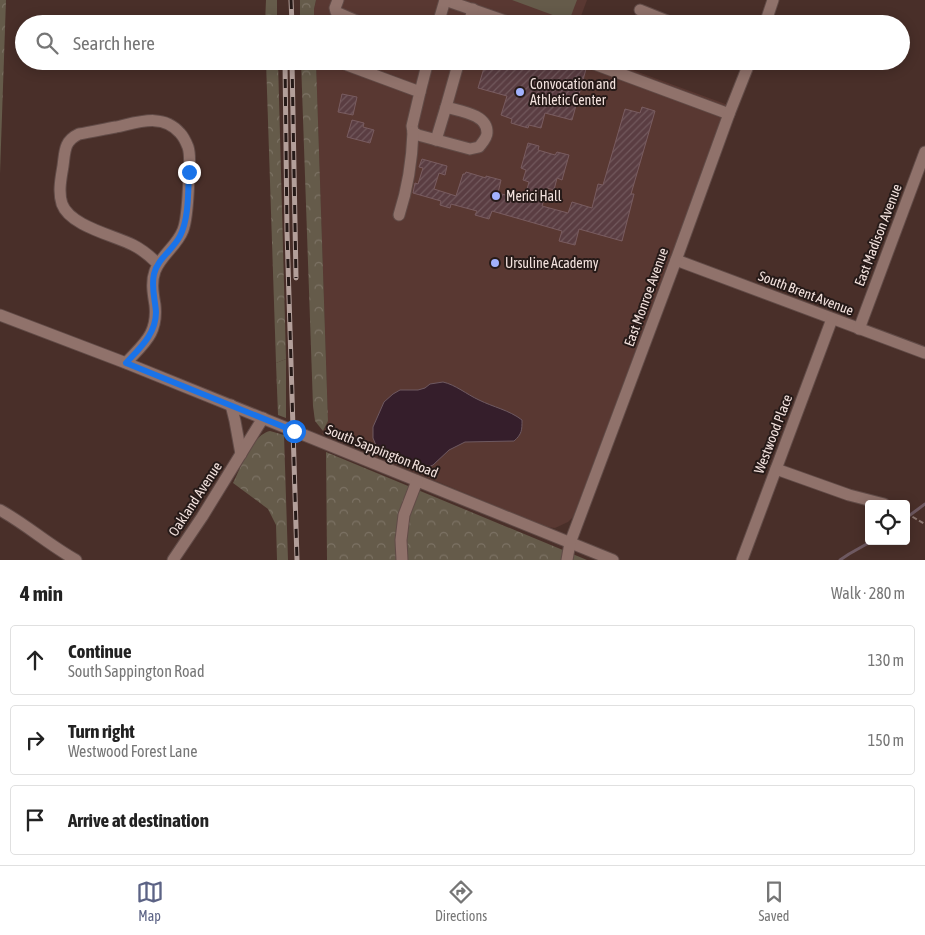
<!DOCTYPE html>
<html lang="en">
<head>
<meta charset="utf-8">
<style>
	:root { --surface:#fff; --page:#f6f6f6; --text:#222; --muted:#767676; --line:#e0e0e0; --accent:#5c6385 }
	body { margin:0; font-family:"Asap Condensed",sans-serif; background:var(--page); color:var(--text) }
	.controls { position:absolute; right:15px; bottom:15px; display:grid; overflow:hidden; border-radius:5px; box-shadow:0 2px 12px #0003 }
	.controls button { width:45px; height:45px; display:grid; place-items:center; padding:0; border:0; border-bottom:1px solid var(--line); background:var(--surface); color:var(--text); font:25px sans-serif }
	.stop { position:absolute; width:15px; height:15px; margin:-11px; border:4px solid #1a73e8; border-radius:50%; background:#fff }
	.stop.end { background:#1a73e8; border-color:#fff; box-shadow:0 1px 5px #0008 }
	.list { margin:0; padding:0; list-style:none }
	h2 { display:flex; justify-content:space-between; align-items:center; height:65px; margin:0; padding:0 20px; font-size:21px }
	h2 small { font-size:16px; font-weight:400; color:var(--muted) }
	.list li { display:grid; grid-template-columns:32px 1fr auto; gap:15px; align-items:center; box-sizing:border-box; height:70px; margin:0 10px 10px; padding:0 10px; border:1px solid var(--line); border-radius:5px }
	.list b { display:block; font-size:19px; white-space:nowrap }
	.list p { margin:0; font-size:16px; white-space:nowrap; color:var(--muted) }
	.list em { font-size:16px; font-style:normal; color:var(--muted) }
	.icon { flex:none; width:28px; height:28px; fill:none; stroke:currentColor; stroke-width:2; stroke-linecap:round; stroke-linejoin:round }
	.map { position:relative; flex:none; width:925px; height:560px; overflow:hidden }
	.search { position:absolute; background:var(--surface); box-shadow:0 2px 12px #0003; left:15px; right:15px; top:15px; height:55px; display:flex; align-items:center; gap:12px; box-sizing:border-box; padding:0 18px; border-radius:28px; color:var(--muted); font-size:19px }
	.sheet { height:305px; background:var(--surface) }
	nav { display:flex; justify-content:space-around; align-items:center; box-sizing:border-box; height:70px; border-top:1px solid var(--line); background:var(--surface); font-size:14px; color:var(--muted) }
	nav a { display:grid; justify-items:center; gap:2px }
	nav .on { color:var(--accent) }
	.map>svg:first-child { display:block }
	.built { fill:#593832 }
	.grass { fill:url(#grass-tufts) }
	.forest { fill:url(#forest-crowns) }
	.garden { fill:#655b4a }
	.water { fill:#351e2b; stroke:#6e5961 }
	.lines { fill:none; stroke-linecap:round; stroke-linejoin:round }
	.stream { stroke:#6e5961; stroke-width:3 }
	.building { fill:url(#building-hatch); stroke:#795c60 }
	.minor-casing { stroke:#614b47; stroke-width:13 }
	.path { stroke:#8d7771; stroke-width:2; stroke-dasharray:5 2.5; stroke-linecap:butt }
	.minor { stroke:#90726b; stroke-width:11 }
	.rail-casing { stroke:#b39f9a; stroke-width:5 }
	.rail { stroke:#261a18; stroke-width:3; stroke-dasharray:9; stroke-linecap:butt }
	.route { stroke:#1a73e8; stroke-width:6 }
	.poi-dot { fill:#a2b2fd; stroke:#261a18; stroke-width:2 }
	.labels { text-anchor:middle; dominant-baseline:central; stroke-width:4; stroke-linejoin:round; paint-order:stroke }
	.poi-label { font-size:14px; fill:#f3e2de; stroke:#261a18; text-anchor:start }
	.street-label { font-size:14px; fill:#f3e2de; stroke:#261a18 }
</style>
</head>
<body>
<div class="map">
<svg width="925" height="560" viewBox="0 0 925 560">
	<defs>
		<pattern id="grass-tufts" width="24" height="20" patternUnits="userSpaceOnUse" patternTransform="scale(1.25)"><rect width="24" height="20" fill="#655b4a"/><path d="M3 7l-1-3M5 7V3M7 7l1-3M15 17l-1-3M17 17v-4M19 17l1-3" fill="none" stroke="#7c7264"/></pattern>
		<pattern id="forest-crowns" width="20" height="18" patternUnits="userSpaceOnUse" patternTransform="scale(1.25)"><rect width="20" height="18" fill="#655b4a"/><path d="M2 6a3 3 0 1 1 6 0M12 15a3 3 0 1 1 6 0" fill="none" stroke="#7c7264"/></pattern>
		<pattern id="building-hatch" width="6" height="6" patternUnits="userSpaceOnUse" patternTransform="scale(1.25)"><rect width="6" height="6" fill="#5a3d42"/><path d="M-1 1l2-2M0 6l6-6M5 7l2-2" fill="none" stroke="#72595d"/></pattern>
	</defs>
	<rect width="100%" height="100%" fill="#492f29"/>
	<!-- built -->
	<g class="built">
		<polygon points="316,0 587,0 578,24 314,24 314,9"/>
		<polygon points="316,61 608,61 728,105 573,517 568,522 555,528 547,527 322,434 328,421"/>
	</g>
	<!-- grass -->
	<polygon class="grass" points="286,359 286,418 278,415 276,363"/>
	<!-- forest -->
	<g class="forest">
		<polygon points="0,0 6,0 0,173"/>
		<polygon points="266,0 277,0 277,24 265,24"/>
		<polygon points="300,0 316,0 314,9 314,24 300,24"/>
		<polygon points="266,61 278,61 286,359 276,363"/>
		<polygon points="301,61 316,61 328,421 323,431 315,421 313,406"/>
		<path d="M270,431L284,435L288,560H277L276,525L268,509L233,483C240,469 253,434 270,431Z"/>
		<polygon points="326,452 587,560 327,560"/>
	</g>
	<!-- garden -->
	<polygon class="garden" points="512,0 577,0 569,21"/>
	<!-- water -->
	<path class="water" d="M443,382C456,385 466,394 479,400C493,407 509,410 522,420C522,430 522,434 514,441L465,442L449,450L433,465L424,469L416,468L403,463L377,448L373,438V427L384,402L393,394L400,390H418L425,388L430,384Z"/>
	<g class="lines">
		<!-- stream -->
		<g class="stream">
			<polyline points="906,518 925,504"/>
			<polyline points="840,560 849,554 872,541"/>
		</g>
	</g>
	<!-- building -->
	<g class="building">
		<polygon points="486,61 564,61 581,66 586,69 572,120 545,113 541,128 529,125 528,128 511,123 512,119 501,115 507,96 478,88"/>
		<polygon points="342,94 357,97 353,115 338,112"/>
		<polygon points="642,107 655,111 631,194 634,194 622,241 579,229 575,245 559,241 562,231 492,211 489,219 475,215 477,211 451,204 450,208 440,205 441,201 413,193 415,183 418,184 423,168 419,167 422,159 447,166 445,175 439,173 434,189 456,196 463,174 465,174 466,172 486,178 486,176 501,180 498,193 524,200 529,182 523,180 526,170 521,168 528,143 539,146 538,150 555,155 557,152 569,155 562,180 557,178 554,190 547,188 542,206 568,213 572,202 592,208 598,184 603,185 625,109 640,113"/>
		<polygon points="352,120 364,123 363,127 374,130 370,143 347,137"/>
	</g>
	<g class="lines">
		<!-- minor casing -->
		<g class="minor-casing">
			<g id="minor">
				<polyline points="338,0 335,8 336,12 359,22 359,24"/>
				<polyline points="445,0 514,24"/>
				<polyline points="640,10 675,24"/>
				<polyline points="438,24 445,0"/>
				<polyline points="469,24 473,9"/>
				<polyline points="765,24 773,0"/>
				<path d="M345,61L347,65L420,92L412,126L413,132L418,135L470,149L479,147C482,143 487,138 487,133C488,114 459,111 446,107L459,61"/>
				<polyline points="586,61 729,114"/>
				<polyline points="420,92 428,61"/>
				<polyline points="436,140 446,107"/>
				<path d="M399,215C408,187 412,162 413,132"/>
				<polyline points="676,260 925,353"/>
				<polyline points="0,315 126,363 613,560"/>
				<polyline points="859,329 925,152"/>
				<path d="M126,363C144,343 158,334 155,305C153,293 151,282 155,271C161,255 177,246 183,230C188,217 188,192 189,177C189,168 191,156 188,147C186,142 184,137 180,133C163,113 139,122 116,127C104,129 92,132 79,134C64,141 65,151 63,166C61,178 58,192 62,204C70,226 113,235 133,245C143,250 150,256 158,264"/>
				<polyline points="231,405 235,421 241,454"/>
				<polyline points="776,469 849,495 884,504"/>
				<path d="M0,510C27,525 49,545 76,560"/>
				<polyline points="173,560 202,517 263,418"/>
				<polyline points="402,560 401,540 404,515 417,481"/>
				<polyline points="567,560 570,543 676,260 729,114 750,61"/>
				<polyline points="742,560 832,319"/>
			</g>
		</g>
		<!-- path -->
		<polyline class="path" points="906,513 925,524"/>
		<!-- minor -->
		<use href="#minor" class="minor"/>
		<!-- rail casing -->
		<g class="rail-casing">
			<g id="rail">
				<polyline points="291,0 292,24"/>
				<polyline points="285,61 287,231 297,560"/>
				<polyline points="292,61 296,278"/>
			</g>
		</g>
		<!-- rail -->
		<use href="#rail" class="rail"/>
	</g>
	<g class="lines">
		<!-- route -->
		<path class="route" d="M189,172C188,191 189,219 180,236C173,250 158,258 154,274C151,287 155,299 156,312C156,334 140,348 126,363L294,431"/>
	</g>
	<!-- markers -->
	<g class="poi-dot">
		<circle cx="520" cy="92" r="5"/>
		<circle cx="496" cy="196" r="5"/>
		<circle cx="495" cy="263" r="5"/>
	</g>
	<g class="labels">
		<!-- poi labels -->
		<g class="poi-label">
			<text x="530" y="84">Convocation and<tspan x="530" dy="16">Athletic Center</tspan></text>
			<text x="506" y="196">Merici Hall</text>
			<text x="505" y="263">Ursuline Academy</text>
		</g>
		<!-- street labels -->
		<g class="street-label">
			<text transform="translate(878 235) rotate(-69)">East Madison Avenue</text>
			<text transform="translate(806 293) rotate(21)">South Brent Avenue</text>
			<text transform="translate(646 297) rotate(-70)">East Monroe Avenue</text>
			<text transform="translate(773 434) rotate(-69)">Westwood Place</text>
			<text transform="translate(382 451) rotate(22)">South Sappington Road</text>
			<text transform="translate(195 499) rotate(-57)">Oakland Avenue</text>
		</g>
	</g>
</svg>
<div class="controls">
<button><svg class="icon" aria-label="locate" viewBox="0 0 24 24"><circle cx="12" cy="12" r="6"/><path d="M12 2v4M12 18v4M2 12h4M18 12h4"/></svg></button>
</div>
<div class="stop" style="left:294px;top:431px"></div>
<div class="stop end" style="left:189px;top:172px"></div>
<div class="search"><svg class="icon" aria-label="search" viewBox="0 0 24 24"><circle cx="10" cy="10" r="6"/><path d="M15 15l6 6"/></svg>Search here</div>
</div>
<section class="sheet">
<h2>4 min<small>Walk · 280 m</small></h2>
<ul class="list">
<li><svg class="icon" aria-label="ahead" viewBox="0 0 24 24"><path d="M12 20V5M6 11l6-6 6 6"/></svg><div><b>Continue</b><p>South Sappington Road</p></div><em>130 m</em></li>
<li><svg class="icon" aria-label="right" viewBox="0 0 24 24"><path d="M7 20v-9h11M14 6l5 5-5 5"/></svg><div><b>Turn right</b><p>Westwood Forest Lane</p></div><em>150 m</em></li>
<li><svg class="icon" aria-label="arrive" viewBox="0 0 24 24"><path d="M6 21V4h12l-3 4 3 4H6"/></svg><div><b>Arrive at destination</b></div></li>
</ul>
</section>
<nav>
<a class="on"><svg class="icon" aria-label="map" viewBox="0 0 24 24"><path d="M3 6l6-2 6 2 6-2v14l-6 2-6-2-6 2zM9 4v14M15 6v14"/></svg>Map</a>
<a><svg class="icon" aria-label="directions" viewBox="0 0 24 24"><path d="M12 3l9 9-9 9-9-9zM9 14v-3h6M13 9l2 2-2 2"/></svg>Directions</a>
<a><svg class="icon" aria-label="saved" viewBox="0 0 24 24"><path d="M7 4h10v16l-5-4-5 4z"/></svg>Saved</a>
</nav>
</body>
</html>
